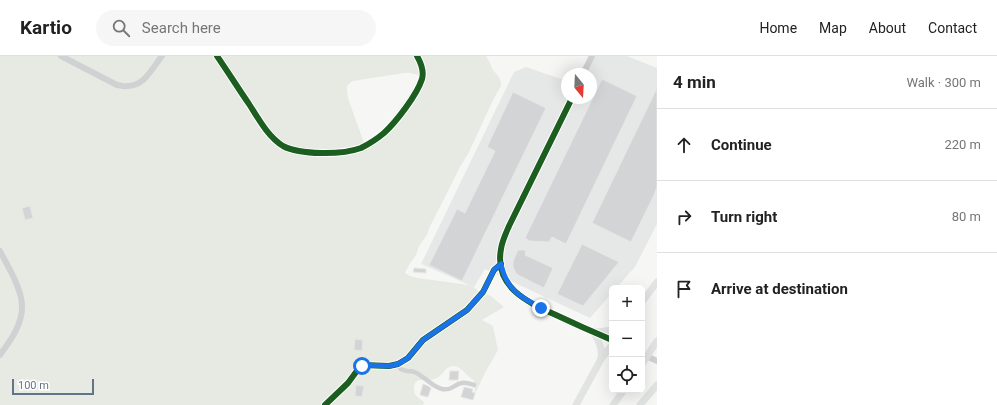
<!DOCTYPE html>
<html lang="en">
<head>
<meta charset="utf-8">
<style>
	:root { --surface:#fff; --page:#f6f6f6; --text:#222; --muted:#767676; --line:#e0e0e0 }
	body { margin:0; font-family:Roboto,sans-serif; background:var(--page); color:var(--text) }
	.controls { position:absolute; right:12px; bottom:12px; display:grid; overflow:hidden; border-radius:6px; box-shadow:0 4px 16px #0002 }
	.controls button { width:36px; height:36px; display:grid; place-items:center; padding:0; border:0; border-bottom:1px solid var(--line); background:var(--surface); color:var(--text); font:20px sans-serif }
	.compass { position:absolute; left:561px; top:12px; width:36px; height:36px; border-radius:50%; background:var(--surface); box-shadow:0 4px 16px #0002; rotate:162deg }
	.scale { position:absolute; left:12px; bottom:10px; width:82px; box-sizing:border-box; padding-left:4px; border:2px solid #647488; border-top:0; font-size:11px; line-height:14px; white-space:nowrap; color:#647488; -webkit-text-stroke:3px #fff; paint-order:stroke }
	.stop { position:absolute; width:12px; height:12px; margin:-9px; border:3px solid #1a73e8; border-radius:50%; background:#fff }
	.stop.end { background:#1a73e8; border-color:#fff; box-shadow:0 1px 4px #0008 }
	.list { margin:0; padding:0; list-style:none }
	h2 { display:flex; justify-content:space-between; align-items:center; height:52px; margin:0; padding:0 16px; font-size:17px }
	h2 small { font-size:13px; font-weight:400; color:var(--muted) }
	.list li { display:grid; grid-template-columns:26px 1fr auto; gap:12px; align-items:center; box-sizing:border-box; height:72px; padding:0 16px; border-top:1px solid var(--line) }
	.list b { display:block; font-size:15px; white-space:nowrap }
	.list em { font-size:13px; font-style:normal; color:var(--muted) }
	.icon { flex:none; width:22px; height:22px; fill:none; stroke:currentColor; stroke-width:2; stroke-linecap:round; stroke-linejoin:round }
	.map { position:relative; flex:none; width:657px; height:349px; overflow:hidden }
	header { display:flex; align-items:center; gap:24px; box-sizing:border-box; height:56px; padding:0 20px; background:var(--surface); border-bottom:1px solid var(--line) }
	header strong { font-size:19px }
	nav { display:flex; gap:22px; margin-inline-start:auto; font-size:14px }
	.search { width:280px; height:36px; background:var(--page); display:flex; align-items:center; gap:10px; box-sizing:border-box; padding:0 14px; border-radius:22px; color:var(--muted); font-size:15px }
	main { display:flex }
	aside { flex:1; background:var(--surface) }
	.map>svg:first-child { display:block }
	.built { fill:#e6e8e8 }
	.green { fill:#e6eae3; fill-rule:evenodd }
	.building { fill:#d3d4d5; stroke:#e6e6e5 }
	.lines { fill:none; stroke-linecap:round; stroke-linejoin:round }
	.minor { stroke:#d0d1d2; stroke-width:4.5 }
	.tertiary { stroke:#d0d1d2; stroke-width:6 }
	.primary { stroke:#e2e3e3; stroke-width:7 }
	.cycleway-casing { stroke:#fff; stroke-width:8 }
	.cycleway { stroke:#1b5e20; stroke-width:6 }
	.route { stroke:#1a73e8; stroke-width:5 }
</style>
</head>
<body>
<header>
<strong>Kartio</strong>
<div class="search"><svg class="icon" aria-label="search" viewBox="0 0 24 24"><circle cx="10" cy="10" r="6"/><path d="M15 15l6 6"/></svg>Search here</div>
<nav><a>Home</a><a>Map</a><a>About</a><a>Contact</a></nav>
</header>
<main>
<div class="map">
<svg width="657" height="349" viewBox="0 0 657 349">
	<rect width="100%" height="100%" fill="#f6f7f5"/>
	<!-- built -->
	<polygon class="built" points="594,0 627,0 657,12 657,168 635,211 616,232 612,232 612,237 590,262 485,213 474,231 421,208 514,16 526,11 567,25 567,42 591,42 591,18 575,18"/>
	<!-- green -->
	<path class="green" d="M0,0H486C489,4 490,8 492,12C496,19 502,22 501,30L493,44L469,96L460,111L439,153L430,170L427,179L419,190L416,199L409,209L405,217L410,220L418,222L469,229L474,231L478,235L483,237L491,240L504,251L482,264L493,270L498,294L485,317L473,342L475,337L474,324C466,321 463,311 454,310C446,309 443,319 437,322C429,327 415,319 414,331C413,339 419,342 424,346L423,349H0ZM404,17H411L418,19V23L416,29L389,68L384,73L370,85L364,87L348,42L347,35V30L350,27L353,25Z"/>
	<!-- building -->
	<g class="building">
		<polygon points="602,23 637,40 566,188 552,181 549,186 530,185 525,182"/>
		<polygon points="657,32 657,131 654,139 631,186 592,167"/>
		<polygon points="513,36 546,52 462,225 429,209 457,153 465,157 495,95 487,91"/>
		<polygon points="30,150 33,162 25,164 22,152"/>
		<polygon points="582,188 619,206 583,250 557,238"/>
		<polygon points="518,194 526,194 525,199 553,212 544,232 518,219 516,217 513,211 513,207 514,203"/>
		<polygon points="414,212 426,213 426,217 413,216"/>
		<polygon points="355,283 363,284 362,295 354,294"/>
		<polygon points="450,315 459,315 458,324 449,324"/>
		<polygon points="423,328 428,330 431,332 428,341 420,339"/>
		<polygon points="356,329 364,330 362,341 355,340"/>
		<polygon points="464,331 473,333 472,336 475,337 473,344 461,341"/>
	</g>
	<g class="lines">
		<!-- minor -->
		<g class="minor">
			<path d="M398,308C399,313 401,314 407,315C412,315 417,316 421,320C428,324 433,331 442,333C453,335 454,328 462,327C466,326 471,328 474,329"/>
			<polyline points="325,349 348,327 359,312 363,309 389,310 398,308 408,302 423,284 467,254 483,236 494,214 501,208"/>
		</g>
		<!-- tertiary -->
		<g class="tertiary">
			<path d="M61,0L117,29C120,29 124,31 127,30C145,30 152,12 162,0"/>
			<path d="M217,0C228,16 238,32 249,48C258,62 268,81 283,90C300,99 342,99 361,92C369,88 377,83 384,77C396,66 417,39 422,23C424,16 421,7 417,0"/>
			<polyline points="583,18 592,0"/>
			<path d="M572,42L509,170C506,177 502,185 501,193C494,231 527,246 556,259C575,268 593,276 612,284"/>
			<path d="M0,195C8,211 21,231 22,249C23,268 10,285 0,299"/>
			<polyline points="642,298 657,305"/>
		</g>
		<!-- primary -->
		<g class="primary">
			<polyline points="642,246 657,226"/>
			<path d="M593,275C598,284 603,293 601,303"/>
			<polyline points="593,275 598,276 612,274"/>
			<polyline points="642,308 657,285"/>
			<polyline points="576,349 601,303 612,289"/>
			<polyline points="613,349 624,334"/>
			<polyline points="640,349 657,329"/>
		</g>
		<!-- cycleway casing -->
		<g class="cycleway-casing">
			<g id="cycleway">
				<path d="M217,0C228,16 238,32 249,48C258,62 268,81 283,90C300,99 342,99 361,92C369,88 377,83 384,77C396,66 417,39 422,23C424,16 421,7 417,0"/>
				<path d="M572,42L509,170C506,177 502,185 501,193C494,231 527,246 556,259C575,268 593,276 612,284"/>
				<polyline points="325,349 348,327 359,312 363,309 389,310 398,308 408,302 423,284 467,254 483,236 494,214 501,208"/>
			</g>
		</g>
		<!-- cycleway -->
		<use href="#cycleway" class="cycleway"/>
	</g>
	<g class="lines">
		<!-- route -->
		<path class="route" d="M362,310L363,309L389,310L398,308L408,302L423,284L467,254L483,236L494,214L501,208C506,233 520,241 541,252"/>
	</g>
</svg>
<div class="controls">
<button>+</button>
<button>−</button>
<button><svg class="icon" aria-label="locate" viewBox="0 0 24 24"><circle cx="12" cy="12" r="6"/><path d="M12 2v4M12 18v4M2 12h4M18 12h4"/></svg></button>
</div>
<svg class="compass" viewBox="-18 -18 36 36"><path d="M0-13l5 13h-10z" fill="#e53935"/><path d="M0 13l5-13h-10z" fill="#767676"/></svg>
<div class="scale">100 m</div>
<div class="stop" style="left:362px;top:310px"></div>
<div class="stop end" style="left:541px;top:252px"></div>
</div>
<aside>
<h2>4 min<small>Walk · 300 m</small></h2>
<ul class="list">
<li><svg class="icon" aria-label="ahead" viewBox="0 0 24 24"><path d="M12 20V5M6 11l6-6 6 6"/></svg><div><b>Continue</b></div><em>220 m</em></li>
<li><svg class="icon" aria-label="right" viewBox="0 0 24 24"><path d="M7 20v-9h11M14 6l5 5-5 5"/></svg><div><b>Turn right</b></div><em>80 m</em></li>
<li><svg class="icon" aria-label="arrive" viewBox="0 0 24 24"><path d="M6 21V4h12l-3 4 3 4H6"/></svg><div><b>Arrive at destination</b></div></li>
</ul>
</aside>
</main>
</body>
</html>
